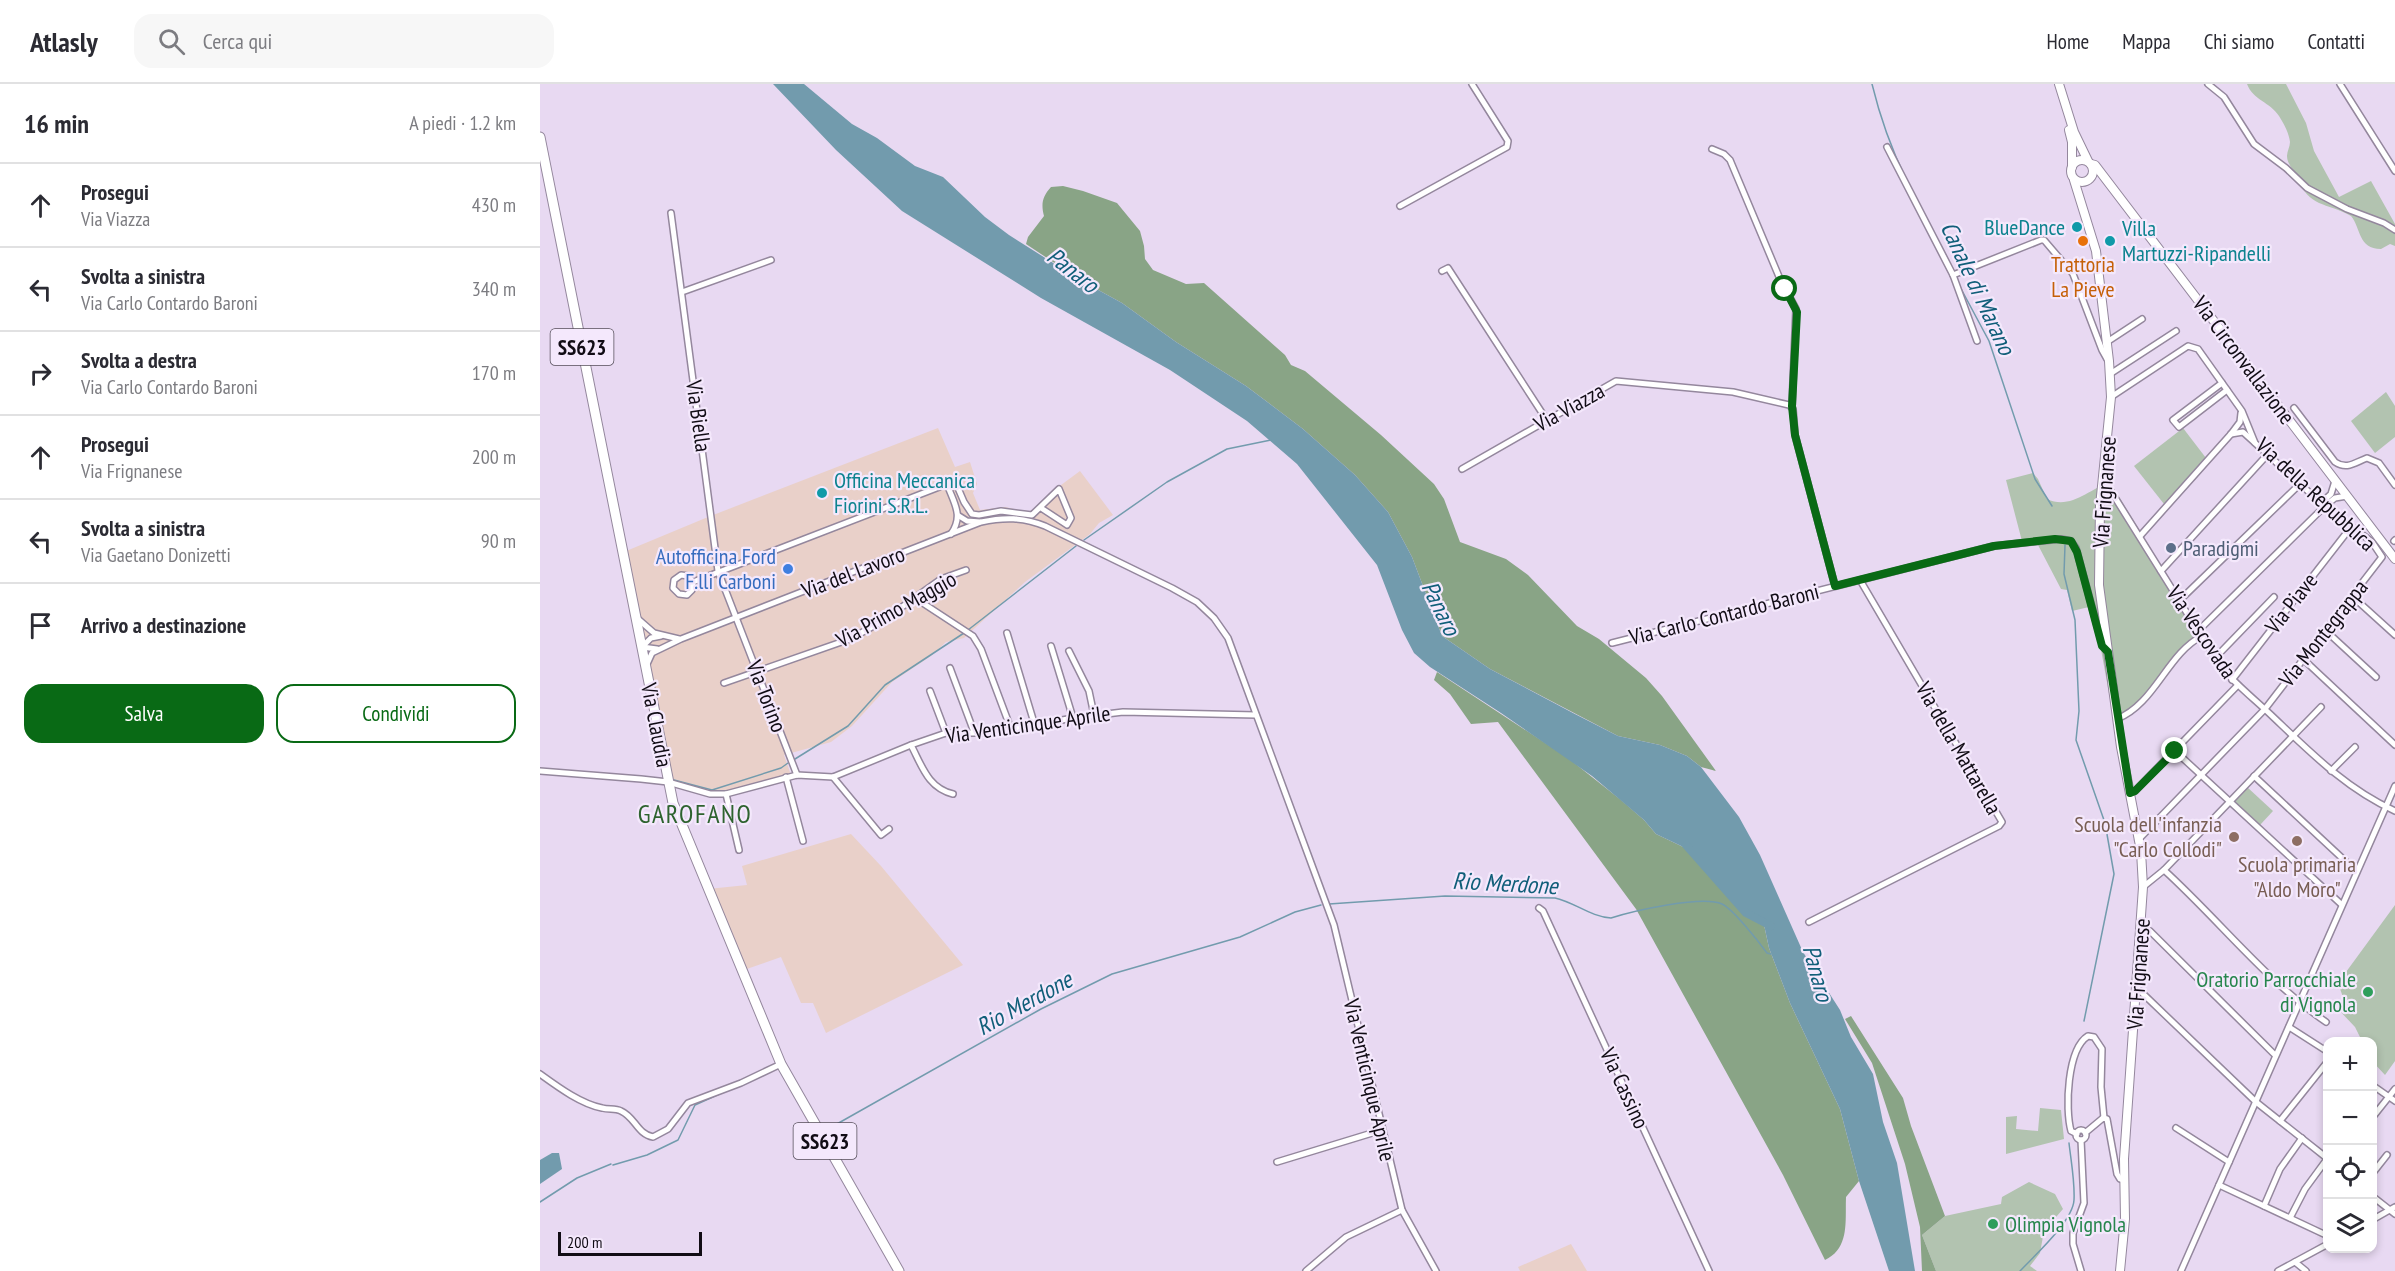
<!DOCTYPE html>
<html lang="it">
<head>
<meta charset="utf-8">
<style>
	:root { --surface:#fff; --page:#f7f7f7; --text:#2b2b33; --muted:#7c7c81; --line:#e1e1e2; --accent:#096a15 }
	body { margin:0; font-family:"PT Sans Narrow",sans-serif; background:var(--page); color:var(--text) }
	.controls { position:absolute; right:18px; bottom:18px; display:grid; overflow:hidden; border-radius:12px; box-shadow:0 3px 9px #0003 }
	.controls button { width:54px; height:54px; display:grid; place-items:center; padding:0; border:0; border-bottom:2px solid var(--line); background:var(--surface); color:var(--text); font:30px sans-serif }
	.scale { position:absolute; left:18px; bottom:15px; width:144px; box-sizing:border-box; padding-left:6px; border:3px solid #110c15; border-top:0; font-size:16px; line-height:21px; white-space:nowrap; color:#110c15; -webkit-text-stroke:4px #f4e8fc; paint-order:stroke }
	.stop { position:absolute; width:18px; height:18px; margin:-14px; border:4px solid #096a15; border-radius:50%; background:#fff }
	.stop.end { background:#096a15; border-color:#fff; box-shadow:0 2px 6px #0008 }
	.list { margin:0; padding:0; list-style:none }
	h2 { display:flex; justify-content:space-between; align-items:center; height:78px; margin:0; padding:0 24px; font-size:26px }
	h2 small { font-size:20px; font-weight:400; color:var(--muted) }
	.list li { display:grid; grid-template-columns:39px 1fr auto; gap:18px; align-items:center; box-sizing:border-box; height:84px; padding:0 24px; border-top:2px solid var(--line) }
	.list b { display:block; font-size:22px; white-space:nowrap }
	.list p { margin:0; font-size:20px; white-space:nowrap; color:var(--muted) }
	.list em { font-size:20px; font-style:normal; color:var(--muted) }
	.actions { display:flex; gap:12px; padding:18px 24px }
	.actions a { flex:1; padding:14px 0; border:2px solid var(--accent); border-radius:18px; text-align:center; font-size:21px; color:var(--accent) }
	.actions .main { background:var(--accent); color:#fff }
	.icon { flex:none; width:33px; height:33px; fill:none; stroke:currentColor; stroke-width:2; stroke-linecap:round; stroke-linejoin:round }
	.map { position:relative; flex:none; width:1855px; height:1187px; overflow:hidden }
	header { display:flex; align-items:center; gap:36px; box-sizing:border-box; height:84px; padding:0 30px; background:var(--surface); border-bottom:2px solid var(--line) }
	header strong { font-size:28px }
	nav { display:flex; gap:33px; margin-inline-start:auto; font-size:21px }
	.search { width:420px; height:54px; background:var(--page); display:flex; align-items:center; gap:15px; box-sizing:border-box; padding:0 21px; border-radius:18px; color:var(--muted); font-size:22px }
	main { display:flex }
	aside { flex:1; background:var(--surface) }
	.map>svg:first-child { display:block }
	.industrial { fill:#e9d0c9 }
	.green { fill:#b2c3b0 }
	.forest { fill:#89a486 }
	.water { fill:#729bad }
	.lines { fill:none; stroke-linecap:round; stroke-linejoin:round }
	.stream { stroke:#729bad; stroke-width:1.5 }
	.river { stroke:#729bad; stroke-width:8 }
	.minor-casing { stroke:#94879d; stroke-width:8 }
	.secondary-casing { stroke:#94879d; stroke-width:10 }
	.primary-casing { stroke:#94879d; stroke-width:11 }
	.minor { stroke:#fff; stroke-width:5 }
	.secondary { stroke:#fff; stroke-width:8 }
	.primary { stroke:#fff; stroke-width:9 }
	.route { stroke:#096a15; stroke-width:8 }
	.culture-dot { fill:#0f9aa8; stroke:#f4e8fc; stroke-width:2 }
	.food-dot { fill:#e8710a; stroke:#f4e8fc; stroke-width:2 }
	.service-dot { fill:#5c6f8a; stroke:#f4e8fc; stroke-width:2 }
	.shop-dot { fill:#3f7fe0; stroke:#f4e8fc; stroke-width:2 }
	.education-dot { fill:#8d6e63; stroke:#f4e8fc; stroke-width:2 }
	.leisure-dot { fill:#2e9e5b; stroke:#f4e8fc; stroke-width:2 }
	.labels { text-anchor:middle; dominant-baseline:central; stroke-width:4.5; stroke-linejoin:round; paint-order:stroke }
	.shield { fill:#f4e8fc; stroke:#554e5a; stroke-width:1.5 }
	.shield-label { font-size:21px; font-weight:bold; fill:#110c15 }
	.culture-label { font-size:22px; fill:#0d838f; stroke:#f4e8fc; text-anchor:start }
	.food-label { font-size:22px; fill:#c56008; stroke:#f4e8fc }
	.street-label { font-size:22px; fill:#110c15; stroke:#f4e8fc }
	.service-label { font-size:22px; fill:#4e5e75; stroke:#f4e8fc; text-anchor:start }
	.shop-label { font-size:22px; fill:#366cbe; stroke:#f4e8fc; text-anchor:end }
	.education-label { font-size:22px; fill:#785e54; stroke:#f4e8fc; text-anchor:end }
	.leisure-label { font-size:22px; fill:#27864d; stroke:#f4e8fc; text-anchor:end }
	.water-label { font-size:24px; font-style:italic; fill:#105e79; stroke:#f4e8fc }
	.quarter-label { font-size:26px; letter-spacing:1.5px; fill:#2e632f; stroke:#f4e8fc }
</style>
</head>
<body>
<header>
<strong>Atlasly</strong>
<div class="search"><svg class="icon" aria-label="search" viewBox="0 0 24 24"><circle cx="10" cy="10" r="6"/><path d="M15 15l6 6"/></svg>Cerca qui</div>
<nav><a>Home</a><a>Mappa</a><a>Chi siamo</a><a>Contatti</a></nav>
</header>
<main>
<aside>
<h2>16 min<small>A piedi · 1.2 km</small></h2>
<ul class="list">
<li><svg class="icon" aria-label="ahead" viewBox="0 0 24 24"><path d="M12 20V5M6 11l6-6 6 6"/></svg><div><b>Prosegui</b><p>Via Viazza</p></div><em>430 m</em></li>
<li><svg class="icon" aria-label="left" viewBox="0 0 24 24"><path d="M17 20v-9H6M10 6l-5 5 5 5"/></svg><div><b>Svolta a sinistra</b><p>Via Carlo Contardo Baroni</p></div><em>340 m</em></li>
<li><svg class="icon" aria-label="right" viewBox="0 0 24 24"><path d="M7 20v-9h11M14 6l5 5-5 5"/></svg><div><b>Svolta a destra</b><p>Via Carlo Contardo Baroni</p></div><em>170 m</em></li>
<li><svg class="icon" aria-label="ahead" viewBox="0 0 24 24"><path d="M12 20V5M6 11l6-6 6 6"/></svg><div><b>Prosegui</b><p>Via Frignanese</p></div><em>200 m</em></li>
<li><svg class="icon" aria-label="left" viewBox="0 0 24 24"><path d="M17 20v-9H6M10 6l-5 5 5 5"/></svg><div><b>Svolta a sinistra</b><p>Via Gaetano Donizetti</p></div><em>90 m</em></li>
<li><svg class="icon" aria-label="arrive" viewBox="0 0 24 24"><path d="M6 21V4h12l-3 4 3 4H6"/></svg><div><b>Arrivo a destinazione</b></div></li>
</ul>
<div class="actions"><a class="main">Salva</a><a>Condividi</a></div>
</aside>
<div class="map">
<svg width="1855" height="1187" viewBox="0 0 1855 1187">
	<rect width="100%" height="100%" fill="#e8d9f2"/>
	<!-- industrial -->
	<g class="industrial">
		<polygon points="398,344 415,383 430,378 437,400 433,409 440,426 465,423 491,429 517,404 540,387 573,431 559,439 550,450 485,498 424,554 406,558 391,572 352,598 312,642 291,658 244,671 252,694 205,705 174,709 130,700 85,507 79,470 168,433"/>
		<polygon points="311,750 341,782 423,881 286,949 273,919 261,919 241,873 204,886 168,805 207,801 202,782"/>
		<polygon points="1031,1160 1047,1187 980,1187 978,1183"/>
	</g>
	<!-- green -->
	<g class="green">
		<path d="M1707,0H1746L1766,39L1774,67L1799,113L1831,97L1855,140V162L1850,160L1841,165C1818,165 1821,144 1811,132C1786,118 1769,124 1757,93C1754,86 1747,80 1747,72C1747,67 1750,63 1750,58C1749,49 1744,40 1739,32C1730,18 1713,16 1707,0Z"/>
		<polygon points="1846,308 1855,322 1855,353 1835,369 1811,337"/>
		<polygon points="1643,344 1666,374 1624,420 1594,382"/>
		<path d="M1493,389L1498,395L1507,415C1530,426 1548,406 1570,398L1660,545L1601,620L1577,635L1570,615L1560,560L1549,523L1532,527L1527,506L1521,505L1498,461H1483L1466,396Z"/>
		<polygon points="1707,703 1733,727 1720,741 1694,717"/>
		<polygon points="1855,821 1855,977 1845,991 1833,978 1832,958 1822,957 1815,943 1797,924 1804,916 1798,899"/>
		<polygon points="1500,1024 1521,1026 1524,1055 1466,1070 1466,1033 1477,1032 1476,1045 1498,1047"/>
		<polygon points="1489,1098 1515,1110 1523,1125 1504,1147 1500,1169 1490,1182 1497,1187 1396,1187 1382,1151 1405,1132 1461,1120 1462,1113"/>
	</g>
	<!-- forest -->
	<g class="forest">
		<path d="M523,102L543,107L577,119L600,147L604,162L605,175L613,186L646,200L664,199L745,271L751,281L765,287L841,351L894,400L904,415L920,458L966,475L988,491L1037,542L1059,555L1106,594L1122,612L1176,687L1161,683L1147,672L1120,661L1078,652L950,585L902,552L872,473L848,428L815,391L763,345L706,302L636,258L582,219L540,196L486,160L488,153L504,132C501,120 502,113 511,103Z"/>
		<path d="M897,588L1028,674L1081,716L1104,736L1116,750L1158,770L1206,829L1223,836L1229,864L1250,919L1300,1025L1319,1097L1306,1113C1305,1137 1310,1164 1285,1176L1243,1091L1096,825L958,638L931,640L910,610L894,596Z"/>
		<polygon points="1311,932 1363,1014 1371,1042 1405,1132 1382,1151 1396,1187 1382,1187 1380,1143 1365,1080 1332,979 1305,935"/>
	</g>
	<!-- water -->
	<g class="water">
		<polygon points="233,0 264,0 312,40 337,54 375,82 403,93 445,133 469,151 540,196 582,219 636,258 706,302 763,345 815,391 848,428 872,473 902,552 950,585 1033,629 1078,652 1120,661 1147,672 1161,683 1199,733 1220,771 1263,868 1300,926 1311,953 1333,990 1343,1038 1357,1079 1375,1187 1349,1187 1319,1097 1300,1025 1250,919 1229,864 1223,836 1206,829 1158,770 1116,750 1104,736 1052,692 961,629 890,583 874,569 862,546 837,481 757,380 707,337 630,286 501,214 362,127 296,66"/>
		<polygon points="12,1069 19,1069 22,1085 0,1100 0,1076"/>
	</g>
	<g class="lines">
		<!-- stream -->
		<g class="stream">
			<path d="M1332,0C1340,33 1351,64 1366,95"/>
			<polyline points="1419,201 1449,257 1495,395 1512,422"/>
			<polyline points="544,456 627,398 687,365 731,356"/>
			<polyline points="1525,461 1524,490 1535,536 1539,627 1536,656 1565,739 1574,790 1544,937"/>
			<polyline points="428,546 536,462"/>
			<polyline points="255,675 308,642 345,601 424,549"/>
			<polyline points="134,696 172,706 241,684 248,679"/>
			<path d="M789,820L905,812L1015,814C1034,818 1051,833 1071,834C1093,827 1162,811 1182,820C1193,825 1219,858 1227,869L1231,870"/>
			<polyline points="282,1043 288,1045 501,925 572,890 700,853 755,828 781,821"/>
			<polyline points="73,1081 107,1071 138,1056 155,1021 186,1007"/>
			<polyline points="0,1118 37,1094 71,1080"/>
			<path d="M1480,1187C1494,1172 1533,1137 1534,1116C1535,1098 1531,1077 1529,1059"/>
		</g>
		<!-- river -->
		<polyline class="river" points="1146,761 1206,829 1231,842"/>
		<!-- minor casing -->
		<g class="minor-casing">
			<g id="minor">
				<polyline points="1668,0 1684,13 1714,60 1746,84 1767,104 1807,125 1844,139 1855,146"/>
				<polyline points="1800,0 1855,87"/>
				<polyline points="1347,63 1413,191 1437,257"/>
				<polyline points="1172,65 1184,70 1190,76 1240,195 1256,225 1252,322"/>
				<polyline points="860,122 967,63 968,57 932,0"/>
				<polyline points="131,129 178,487 257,691"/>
				<polyline points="902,187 908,184 1006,335"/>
				<polyline points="1413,191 1501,156 1504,156 1533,190 1562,266 1567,275"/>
				<polyline points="142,208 231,176"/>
				<polyline points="1567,258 1602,235"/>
				<polyline points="1570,290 1636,247"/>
				<polyline points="1682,299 1633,336 1639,343 1687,306"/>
				<polyline points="1571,313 1648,262 1658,265 1702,327 1715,359 1781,419 1832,458 1842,473 1725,625 1598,756"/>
				<path d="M1754,324L1795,378C1807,386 1814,379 1827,374L1839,379L1855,401"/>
				<polyline points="1691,350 1703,348 1714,358"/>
				<polyline points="922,385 1076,297 1193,308 1249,321 1253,325 1255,351 1295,502"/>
				<path d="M1564,396L1675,574C1690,596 1711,612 1730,630C1769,667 1806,705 1855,727"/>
				<polyline points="407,400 415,397 424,418 432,430 439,431 461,427 492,431 519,405 531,434 527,441 501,424"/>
				<polyline points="1781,419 1791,410 1795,397"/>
				<polyline points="419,432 427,437 440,438"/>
				<polyline points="1600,452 1691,350 1700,338 1701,329"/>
				<polyline points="1854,457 1855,456"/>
				<polyline points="1621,487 1728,370"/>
				<path d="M153,498L152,506L147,511L139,510L133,504L134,496L141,491L148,492L153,498L407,400C414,420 424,431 411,450"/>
				<polyline points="1812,512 1855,551"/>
				<polyline points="375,514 433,552 441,565 471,645"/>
				<polyline points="1640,516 1761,399"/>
				<polyline points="98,535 114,549 139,555"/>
				<polyline points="1659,546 1785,422 1795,414 1807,412"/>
				<polyline points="1785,546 1836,593"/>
				<polyline points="467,549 495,642"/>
				<polyline points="1072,559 1454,462 1521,455 1531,457 1536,464 1561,556 1567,568"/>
				<polyline points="511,562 533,634"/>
				<polyline points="117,565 102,563 111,554 121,552"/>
				<polyline points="529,567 549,607 554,631"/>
				<polyline points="1675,574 1734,513"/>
				<polyline points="1763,575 1855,661"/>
				<path d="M107,580L112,569L141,555L441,438C464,433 483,433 505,442L632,504L657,518L674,534L688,554L784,814L794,841L862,1126L896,1187"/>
				<polyline points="410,584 434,648"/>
				<polyline points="1692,596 1811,443"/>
				<polyline points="184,599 310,555 341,538 401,495 426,486"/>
				<polyline points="390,607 406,649"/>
				<path d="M1577,635C1615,620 1627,570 1662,552"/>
				<path d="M371,661C382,682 388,704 413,710"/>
				<polyline points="1635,667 1801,820"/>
				<polyline points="0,687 101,695 128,698 170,710 186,710 257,691 293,693 371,661 406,649 451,649 533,634 583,628 716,631"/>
				<polyline points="1791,687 1815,663"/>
				<polyline points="1714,692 1816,787"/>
				<polyline points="246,693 263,757"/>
				<polyline points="293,693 341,751 349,745"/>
				<polyline points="1590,709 1595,707 1698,601"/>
				<polyline points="186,710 199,766"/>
				<path d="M1624,786C1679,836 1725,896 1786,938"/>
				<polyline points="1603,803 1624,786 1781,623"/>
				<polyline points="999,824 1003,827 1169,1187"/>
				<polyline points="1269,838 1459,742 1462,738 1320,496"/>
				<polyline points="1602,843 1610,847 1735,971"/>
				<polyline points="1597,904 1716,1018 1788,1075"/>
				<polyline points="1749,943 1788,968"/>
				<path d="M0,990C18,1003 41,1020 62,1024C69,1026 75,1024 81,1027C95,1033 97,1050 113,1053L128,1045L148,1019L201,999L241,980"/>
				<polyline points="1832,1001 1855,1017"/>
				<polyline points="1832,1034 1855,1005"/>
				<polyline points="1740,1037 1788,977"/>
				<polyline points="1636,1044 1689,1078"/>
				<circle cx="1541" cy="1051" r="5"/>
				<polyline points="1545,1049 1563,1034 1567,1035 1577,1090 1580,1095 1583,1096"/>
				<path d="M1537,1050L1531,1047C1525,1025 1527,965 1548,952L1554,953L1562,965L1561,1003L1564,1034"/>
				<polyline points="1541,1056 1544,1119 1533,1149 1533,1160 1541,1187"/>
				<polyline points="737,1078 842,1046"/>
				<polyline points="1832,1090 1847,1071"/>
				<polyline points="1679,1101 1788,1152"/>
				<polyline points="1832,1112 1855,1130"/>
				<polyline points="1724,1122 1740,1085 1762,1054"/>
				<polyline points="1750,1134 1765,1105 1787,1075"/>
				<polyline points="1832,1136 1855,1123"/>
				<polyline points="1755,1178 1766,1187"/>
				<polyline points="766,1187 806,1153 862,1126"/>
				<polyline points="1641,1187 1855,702"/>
				<polyline points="1738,1187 1788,1160"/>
			</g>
		</g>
		<!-- secondary casing -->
		<g class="secondary-casing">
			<g id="secondary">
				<polyline points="1519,0 1534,48 1548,77"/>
				<polyline points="1529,46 1532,58 1532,83"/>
				<circle cx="1542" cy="87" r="11"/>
				<polyline points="1551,80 1555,81 1855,475"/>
				<polyline points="1534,96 1556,167 1569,277 1571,313 1560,422 1559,501 1581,663 1601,767 1603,803 1584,1075 1585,1135 1580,1187"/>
			</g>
		</g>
		<!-- primary casing -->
		<g class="primary-casing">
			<polyline id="primary" points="0,53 133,719 241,980 359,1187"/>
		</g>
		<!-- minor -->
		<use href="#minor" class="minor"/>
		<!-- secondary -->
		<use href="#secondary" class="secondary"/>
		<!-- primary -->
		<use href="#primary" class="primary"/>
	</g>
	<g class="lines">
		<!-- route -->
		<polyline class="route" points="1245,205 1257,228 1252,322 1255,351 1295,502 1454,462 1515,455 1531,457 1537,468 1562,562 1568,568 1590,709 1595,707 1635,667"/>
	</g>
	<!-- markers -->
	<g class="culture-dot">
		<circle cx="1537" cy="143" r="6"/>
		<circle cx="1570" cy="157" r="6"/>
		<circle cx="282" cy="409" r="6"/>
	</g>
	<circle class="food-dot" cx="1543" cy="157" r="6"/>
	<circle class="service-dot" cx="1631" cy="464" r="6"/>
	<circle class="shop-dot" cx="248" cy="485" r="6"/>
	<g class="education-dot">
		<circle cx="1694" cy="753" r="6"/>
		<circle cx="1757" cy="757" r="6"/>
	</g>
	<g class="leisure-dot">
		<circle cx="1828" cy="908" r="6"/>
		<circle cx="1453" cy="1140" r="6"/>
	</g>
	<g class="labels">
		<!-- shield labels -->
		<g class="shield">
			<rect x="10.5" y="245" width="63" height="36" rx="4.5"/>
			<rect x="253.5" y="1039" width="63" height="36" rx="4.5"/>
		</g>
		<g class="shield-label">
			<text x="42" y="263">SS623</text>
			<text x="285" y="1057">SS623</text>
		</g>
		<!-- culture labels -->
		<g class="culture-label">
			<text x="1525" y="143" text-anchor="end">BlueDance</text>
			<text x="1582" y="144">Villa<tspan x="1582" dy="25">Martuzzi-Ripandelli</tspan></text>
			<text x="294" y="396">Officina Meccanica<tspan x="294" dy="25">Fiorini S.R.L.</tspan></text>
		</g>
		<!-- food labels -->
		<g class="food-label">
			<text x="1543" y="180">Trattoria<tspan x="1543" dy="25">La Pieve</tspan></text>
		</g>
		<!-- street labels -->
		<g class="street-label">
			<text transform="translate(1704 276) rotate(53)">Via Circonvallazione</text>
			<text transform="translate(1029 323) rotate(-29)">Via Viazza</text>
			<text transform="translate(159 332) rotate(82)">Via Biella</text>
			<text transform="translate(1564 408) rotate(-86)">Via Frignanese</text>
			<text transform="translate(1776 410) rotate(43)">Via della Repubblica</text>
			<text transform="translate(313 488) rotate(-21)">Via del Lavoro</text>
			<text transform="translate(1751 519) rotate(-52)">Via Piave</text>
			<text transform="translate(356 525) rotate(-29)">Via Primo Maggio</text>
			<text transform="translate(1184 530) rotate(-14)">Via Carlo Contardo Baroni</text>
			<text transform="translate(1662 548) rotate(56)">Via Vescovada</text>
			<text transform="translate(1783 549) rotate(-52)">Via Montegrappa</text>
			<text transform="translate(227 612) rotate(69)">Via Torino</text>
			<text transform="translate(488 640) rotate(-8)">Via Venticinque Aprile</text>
			<text transform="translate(117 641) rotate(79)">Via Claudia</text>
			<text transform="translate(1419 664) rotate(60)">Via della Mattarella</text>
			<text transform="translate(1598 890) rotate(-86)">Via Frignanese</text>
			<text transform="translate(830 996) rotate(77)">Via Venticinque Aprile</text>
			<text transform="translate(1085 1004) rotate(65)">Via Cassino</text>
		</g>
		<!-- service labels -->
		<g class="service-label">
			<text x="1643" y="464">Paradigmi</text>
		</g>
		<!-- shop labels -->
		<g class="shop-label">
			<text x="236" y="472">Autofficina Ford<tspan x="236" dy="25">F.lli Carboni</tspan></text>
		</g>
		<!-- education labels -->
		<g class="education-label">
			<text x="1682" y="740">Scuola dell'infanzia<tspan x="1682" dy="25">"Carlo Collodi"</tspan></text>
			<text x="1757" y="780" text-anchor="middle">Scuola primaria<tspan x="1757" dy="25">"Aldo Moro"</tspan></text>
		</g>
		<!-- leisure labels -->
		<g class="leisure-label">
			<text x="1816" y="895">Oratorio Parrocchiale<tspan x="1816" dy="25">di Vignola</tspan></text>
			<text x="1465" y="1140" text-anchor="start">Olimpia Vignola</text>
		</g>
		<!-- water labels -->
		<g class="water-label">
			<text transform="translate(533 186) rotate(38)">Panaro</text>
			<text transform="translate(1438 204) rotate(65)">Canale di Marano</text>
			<text transform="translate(901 524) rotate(64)">Panaro</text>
			<text transform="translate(965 799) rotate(3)">Rio Merdone</text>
			<text transform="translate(1278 889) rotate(75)">Panaro</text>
			<text transform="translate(484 919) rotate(-29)">Rio Merdone</text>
		</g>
		<!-- quarter labels -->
		<g class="quarter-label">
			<text x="155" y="729">GAROFANO</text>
		</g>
	</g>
</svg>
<div class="controls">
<button>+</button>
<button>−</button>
<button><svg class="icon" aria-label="locate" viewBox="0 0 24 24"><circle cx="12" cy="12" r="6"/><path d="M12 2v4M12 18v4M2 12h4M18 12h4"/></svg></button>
<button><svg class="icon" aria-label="layers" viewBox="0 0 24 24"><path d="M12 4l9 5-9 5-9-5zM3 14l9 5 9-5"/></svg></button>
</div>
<div class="scale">200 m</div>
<div class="stop" style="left:1245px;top:205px"></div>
<div class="stop end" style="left:1635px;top:667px"></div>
</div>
</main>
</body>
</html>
